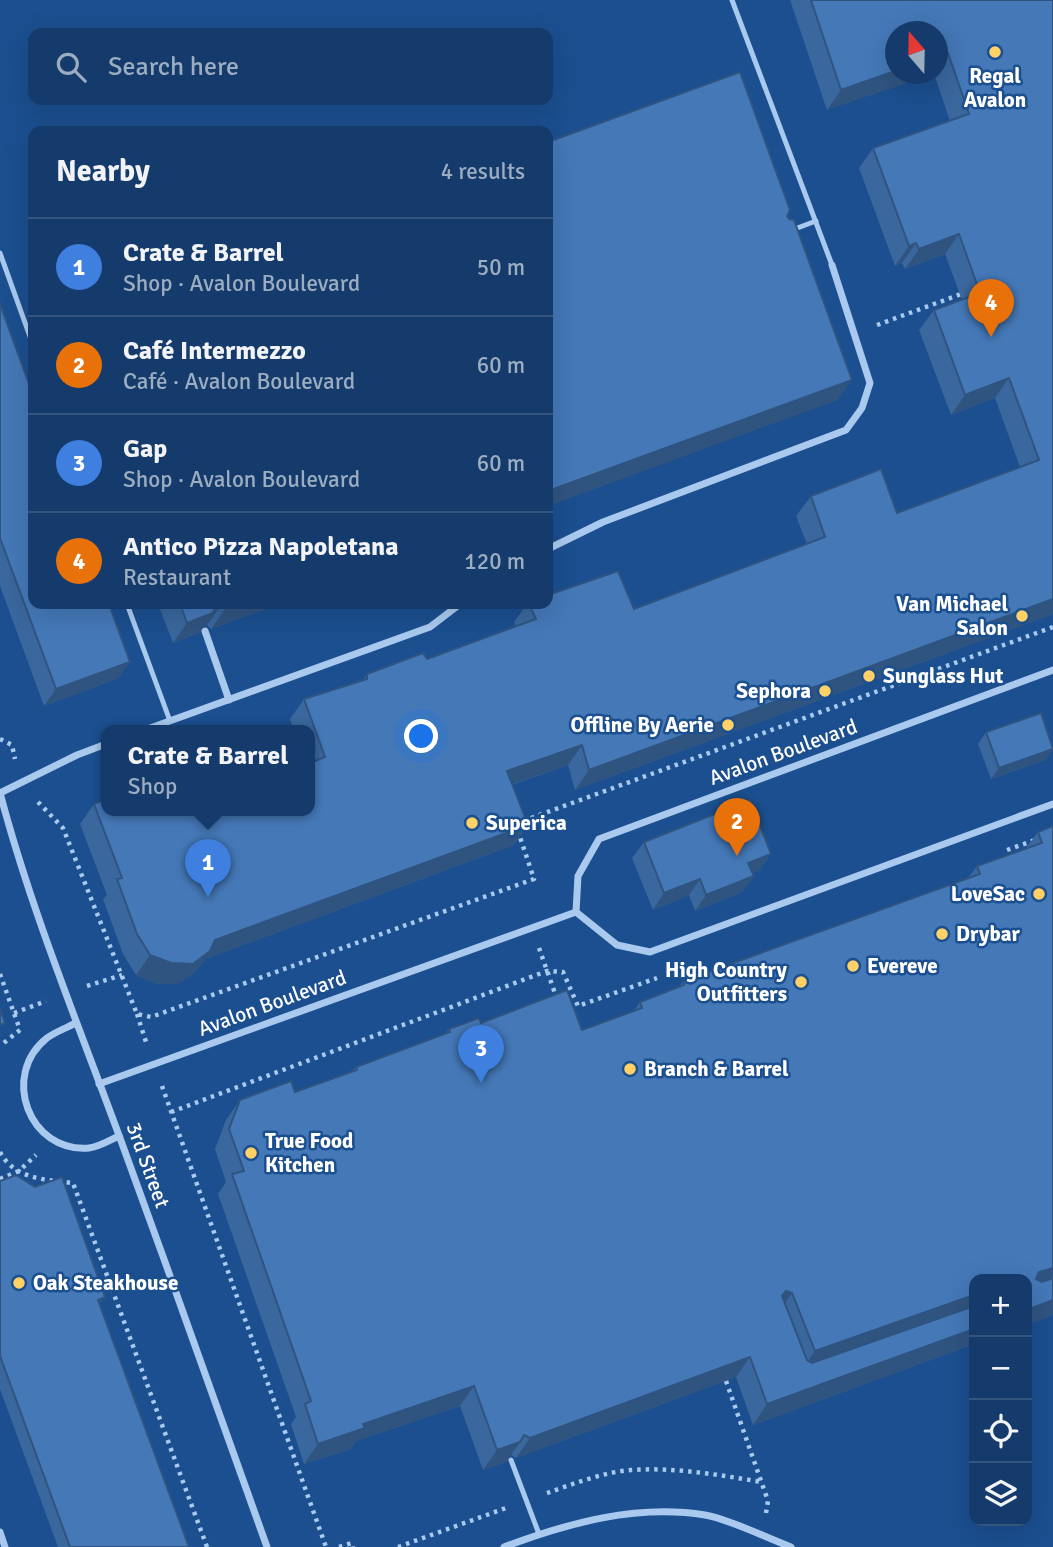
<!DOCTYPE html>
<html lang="en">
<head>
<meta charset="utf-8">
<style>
	:root { --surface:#143b6b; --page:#214673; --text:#f1f3f6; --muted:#9dadc1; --line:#33557e; --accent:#d6ab8b }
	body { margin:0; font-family:Signika,sans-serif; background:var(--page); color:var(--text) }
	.controls { position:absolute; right:21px; bottom:21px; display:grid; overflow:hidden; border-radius:14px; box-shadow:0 7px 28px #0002 }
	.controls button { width:63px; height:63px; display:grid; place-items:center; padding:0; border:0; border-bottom:2px solid var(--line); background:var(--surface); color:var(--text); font:35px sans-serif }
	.compass { position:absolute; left:885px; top:21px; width:63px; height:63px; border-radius:50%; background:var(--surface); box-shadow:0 7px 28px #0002; rotate:340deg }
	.you { position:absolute; left:422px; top:737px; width:24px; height:24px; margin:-18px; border:5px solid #fff; border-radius:50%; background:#1a73e8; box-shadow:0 0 0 10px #1a73e833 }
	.badge { display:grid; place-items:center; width:46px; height:46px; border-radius:50%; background:var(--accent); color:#fff; font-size:23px; font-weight:700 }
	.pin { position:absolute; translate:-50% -58px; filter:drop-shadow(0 2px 4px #0008) }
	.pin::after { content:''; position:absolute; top:37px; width:24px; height:21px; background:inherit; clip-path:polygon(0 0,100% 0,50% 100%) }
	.popup { position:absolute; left:101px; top:725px; width:214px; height:91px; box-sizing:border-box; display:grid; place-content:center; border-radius:14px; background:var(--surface); filter:drop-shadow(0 2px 5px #0005); font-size:23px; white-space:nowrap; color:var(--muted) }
	.popup b { font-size:26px; color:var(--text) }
	.popup::after { content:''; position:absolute; left:50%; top:100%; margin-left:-14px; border:14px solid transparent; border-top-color:var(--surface) }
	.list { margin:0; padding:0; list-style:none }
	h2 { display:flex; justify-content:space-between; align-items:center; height:91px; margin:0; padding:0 28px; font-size:30px }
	h2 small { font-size:23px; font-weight:400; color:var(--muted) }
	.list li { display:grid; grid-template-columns:46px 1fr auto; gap:21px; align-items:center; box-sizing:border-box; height:98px; padding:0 28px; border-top:2px solid var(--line) }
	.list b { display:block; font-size:26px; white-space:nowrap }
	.list p { margin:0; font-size:23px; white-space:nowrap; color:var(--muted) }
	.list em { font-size:23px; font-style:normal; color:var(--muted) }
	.icon { flex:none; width:38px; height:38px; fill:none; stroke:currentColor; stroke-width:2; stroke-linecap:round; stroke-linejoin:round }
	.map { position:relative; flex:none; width:1053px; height:1547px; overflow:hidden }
	.search { position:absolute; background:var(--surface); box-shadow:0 7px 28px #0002; left:28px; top:28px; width:525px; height:77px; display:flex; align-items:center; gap:18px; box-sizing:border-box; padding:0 24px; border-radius:14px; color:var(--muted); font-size:26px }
	.panel { position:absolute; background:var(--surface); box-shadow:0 7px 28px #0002; left:28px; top:126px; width:525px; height:483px; border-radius:14px }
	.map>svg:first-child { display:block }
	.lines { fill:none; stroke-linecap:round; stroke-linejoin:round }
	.path { stroke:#a9c9ee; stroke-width:4.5; stroke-dasharray:3.5 5; stroke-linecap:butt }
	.lane { stroke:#a9c9ee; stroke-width:5 }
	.street { stroke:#a9c9ee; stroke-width:7 }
	.wall { fill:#3a679d }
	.shaded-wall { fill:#305480 }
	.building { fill:#4478b7; stroke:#305480; stroke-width:2 }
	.poi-dot { fill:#ffd166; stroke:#1b4f8f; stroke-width:2.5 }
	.labels { text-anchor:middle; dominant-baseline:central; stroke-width:5; stroke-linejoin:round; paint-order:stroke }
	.poi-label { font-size:21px; font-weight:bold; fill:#fff; stroke:#1b4f8f; text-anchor:start }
	.street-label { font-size:21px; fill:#fff; stroke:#1b4f8f }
</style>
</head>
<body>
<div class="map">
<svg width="1053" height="1547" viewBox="0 0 1053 1547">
	<rect width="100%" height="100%" fill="#1b4f8f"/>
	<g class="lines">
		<!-- path -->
		<g class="path">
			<polyline points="877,325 964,293"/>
			<polyline points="0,739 12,745 15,759"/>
			<polyline points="38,802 63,828 137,1014 151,1017 534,879 518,831"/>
			<polyline points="523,821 1053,627"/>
			<polyline points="1007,850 1035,840"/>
			<polyline points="539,948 557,999"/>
			<polyline points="0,974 20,1030 0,1046"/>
			<polyline points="87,986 122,975"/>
			<polyline points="14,1013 46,1001"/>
			<polyline points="137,1014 146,1042"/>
			<polyline points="162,1086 326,1547"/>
			<polyline points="171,1112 547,971 563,972 578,1006 657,978"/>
			<path d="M0,1152C14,1179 46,1180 73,1183L207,1547"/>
			<polyline points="0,1179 19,1171 36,1155"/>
			<polyline points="726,1381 768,1501 766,1513"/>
			<path d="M547,1493C573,1484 604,1472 631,1470C675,1467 719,1475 762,1482"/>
			<polyline points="339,1547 352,1543 353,1547"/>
			<polyline points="398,1547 506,1508"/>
		</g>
		<!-- lane -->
		<g class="lane">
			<polyline points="732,0 832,265"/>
			<polyline points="792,230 816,221"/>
			<polyline points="0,253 33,345"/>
			<polyline points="127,604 170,721"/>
			<polyline points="511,1460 539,1534"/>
		</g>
		<!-- street -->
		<g class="street">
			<polyline points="548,549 603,522 846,430 862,408 870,383 832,265"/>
			<polyline points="205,631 229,700"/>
			<polyline points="142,731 430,627 460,604"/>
			<path d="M0,793C31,910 78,1024 120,1138C170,1274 218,1411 267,1547"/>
			<polyline points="0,793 77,755 106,744"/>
			<polyline points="576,912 578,876 599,839 1053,670"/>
			<polyline points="576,912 617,945 650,952 1053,804"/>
			<path d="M76,1023C66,1028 55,1032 47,1038C0,1075 29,1153 89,1148C99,1147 110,1140 119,1136"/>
			<polyline points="99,1084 576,912"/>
			<polyline points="0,1532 5,1547"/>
			<path d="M504,1547C568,1523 636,1504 705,1515C729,1519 767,1538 791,1547"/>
		</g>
	</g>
	<!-- wall -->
	<g class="wall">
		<polygon points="790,0 1053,0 1053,614 575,790 568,765 512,785 528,825 514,845 205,959 196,971 178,984 157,984 136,975 123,954 103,899 107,895 80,824 94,804 310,811 310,731 294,731 290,719 304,699 362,681 367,674 427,659 516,626 514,622 527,604 548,604 634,609 807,544 796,516 811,496 897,513 1020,467 995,398 951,415 919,330 934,310 962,300 945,254 905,269 902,263 895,266 859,168 873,148 950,121 934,74 937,74 937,32 827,110"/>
		<polygon points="0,304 119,678 44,706 0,586"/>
		<polygon points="158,604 279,604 211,629 207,625 205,625 199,633 173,643"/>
		<polygon points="986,732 1046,760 991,779 978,744"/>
		<polygon points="1053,826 1053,1315 1027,1325 1027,1279 974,1279 974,1344 753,1425 736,1377 516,1458 511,1455 506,1462 483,1470 460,1406 356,1441 351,1449 304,1464 291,1424 296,1417 218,1194 226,1182 215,1149 226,1120 240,1100 295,1092 352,1071 356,1067 445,1034 449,1029 481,1023 582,1030 634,1011 640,1002 678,988 683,981 968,878 977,866 1025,849 1038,832"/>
		<polygon points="644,842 760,870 752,873 754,876 742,892 695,911 689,895 653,910 632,858"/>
		<polygon points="0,1181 100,1305 189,1547 58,1547 0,1389"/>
	</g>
	<!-- shaded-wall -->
	<g class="shaded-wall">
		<polygon points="948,53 937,69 937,57"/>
		<polygon points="895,71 895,74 934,74 827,110 841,90"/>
		<polygon points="959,234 945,254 905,269 919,249"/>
		<polygon points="916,243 902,263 895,266 909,246"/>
		<polygon points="1009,378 995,398 951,415 965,395"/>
		<polygon points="852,380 838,400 548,506 548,491"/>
		<polygon points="1053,599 1053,614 575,790 589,770"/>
		<polygon points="238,604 279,604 211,629 225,609"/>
		<polygon points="216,605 221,605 207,625 205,625 199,633 173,643 187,623"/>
		<polygon points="130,662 119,678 44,706 56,689"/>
		<polygon points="582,745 568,765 493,791 507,771"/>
		<polygon points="1053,749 1046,760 991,779 999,768"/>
		<polygon points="528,825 514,845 205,959 196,971 178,984 157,984 136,975 150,955 215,940"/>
		<polygon points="771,854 760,870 737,879 748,863"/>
		<polygon points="754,876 742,892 695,911 706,895"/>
		<polygon points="700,879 689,895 653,910 664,893"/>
		<polygon points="1053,1268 1053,1284 1027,1292 1039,1272"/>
		<polygon points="786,1291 792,1293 778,1313 772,1311"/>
		<polygon points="974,1295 974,1312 801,1371 815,1351"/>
		<polygon points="105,1297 97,1308 98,1300"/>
		<polygon points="1053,1300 1053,1315 1027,1325 1027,1310"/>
		<polygon points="974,1329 974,1344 753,1425 767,1404"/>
		<polygon points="750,1357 736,1377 516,1458 530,1438"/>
		<polygon points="474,1386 460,1406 356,1441 351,1449 304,1464 318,1444 363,1424"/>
		<polygon points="520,1442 506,1462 483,1470 497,1450"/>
	</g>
	<!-- building -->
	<g class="building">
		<polygon points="811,0 1053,0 1053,599 589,770 582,745 507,771 528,825 215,940 210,951 193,964 171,963 150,955 137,934 117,879 122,878 94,804 107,799 107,811 310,811 310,763 325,757 304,699 367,679 367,674 423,653 427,659 536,619 529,604 548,604 548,595 618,571 634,609 825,537 811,496 881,469 897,513 1039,460 1009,378 965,395 934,310 980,293 959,234 919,249 916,243 909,246 873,148 969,114 948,53 937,57 937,32 895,32 895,71 841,90"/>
		<polygon points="740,72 790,210 787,216 789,219 794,220 852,380 548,491 548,142"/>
		<polygon points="0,304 33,395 33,604 109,604 130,662 56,689 0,538"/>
		<polygon points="180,604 238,604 225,609 221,605 216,605 213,613 187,623"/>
		<polygon points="1041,713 1053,749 999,768 986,732"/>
		<polygon points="750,800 771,854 748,863 754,876 706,895 700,879 664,893 644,842"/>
		<polygon points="1053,826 1053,1268 1039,1272 1036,1279 1042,1282 1053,1278 1053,1300 1027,1310 1027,1279 974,1279 974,1295 815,1351 792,1293 786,1291 782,1296 807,1360 812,1363 974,1306 974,1329 767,1404 750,1357 530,1438 524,1435 520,1442 497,1450 474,1386 363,1424 365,1428 318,1444 305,1404 311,1401 232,1174 244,1171 229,1129 240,1100 291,1081 295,1092 357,1070 356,1067 450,1032 449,1029 479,1018 481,1023 567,990 582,1030 642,1008 640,1002 684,985 683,981 980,874 977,866 1042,843 1038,832"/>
		<polygon points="0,1008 5,1023 0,1025"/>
		<polygon points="16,1175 35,1187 62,1177 105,1297 98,1300 189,1547 70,1547 0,1356 0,1181"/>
	</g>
	<!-- markers -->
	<g class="poi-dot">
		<circle cx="995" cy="52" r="7"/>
		<circle cx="1022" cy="616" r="7"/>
		<circle cx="869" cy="676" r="7"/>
		<circle cx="825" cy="691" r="7"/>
		<circle cx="728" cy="725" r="7"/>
		<circle cx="472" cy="823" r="7"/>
		<circle cx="1039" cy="894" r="7"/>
		<circle cx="942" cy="934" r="7"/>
		<circle cx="853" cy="966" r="7"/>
		<circle cx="801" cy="982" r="7"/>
		<circle cx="630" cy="1069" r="7"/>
		<circle cx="251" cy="1153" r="7"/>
		<circle cx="19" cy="1283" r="7"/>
	</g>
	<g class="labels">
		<!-- poi labels -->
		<g class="poi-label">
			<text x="995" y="76" text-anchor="middle">Regal<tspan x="995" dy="24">Avalon</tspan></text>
			<text x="1008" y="604" text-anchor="end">Van Michael<tspan x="1008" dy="24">Salon</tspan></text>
			<text x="883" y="676">Sunglass Hut</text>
			<text x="811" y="691" text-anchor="end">Sephora</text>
			<text x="714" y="725" text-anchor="end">Offline By Aerie</text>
			<text x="486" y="823">Superica</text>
			<text x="1025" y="894" text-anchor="end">LoveSac</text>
			<text x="956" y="934">Drybar</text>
			<text x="867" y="966">Evereve</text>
			<text x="787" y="970" text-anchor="end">High Country<tspan x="787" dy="24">Outfitters</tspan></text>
			<text x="644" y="1069">Branch &amp; Barrel</text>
			<text x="265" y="1141">True Food<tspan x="265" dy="24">Kitchen</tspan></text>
			<text x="33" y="1283">Oak Steakhouse</text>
		</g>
		<!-- street labels -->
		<g class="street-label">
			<text transform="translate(783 752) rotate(-20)">Avalon Boulevard</text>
			<text transform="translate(272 1003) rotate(-20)">Avalon Boulevard</text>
			<text transform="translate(148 1165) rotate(70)">3rd Street</text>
		</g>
	</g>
</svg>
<div class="controls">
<button>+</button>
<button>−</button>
<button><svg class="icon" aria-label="locate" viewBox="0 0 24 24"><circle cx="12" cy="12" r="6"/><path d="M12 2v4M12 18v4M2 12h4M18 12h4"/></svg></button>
<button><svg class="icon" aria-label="layers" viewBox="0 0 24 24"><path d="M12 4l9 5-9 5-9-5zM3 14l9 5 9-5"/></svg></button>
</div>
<svg class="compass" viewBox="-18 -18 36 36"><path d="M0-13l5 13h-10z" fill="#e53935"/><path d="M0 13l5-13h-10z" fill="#9dadc1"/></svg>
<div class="you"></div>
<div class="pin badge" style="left:208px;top:897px;background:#3f7fe0">1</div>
<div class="popup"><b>Crate &amp; Barrel</b>Shop</div>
<div class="pin badge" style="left:737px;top:856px;background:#e8710a">2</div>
<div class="pin badge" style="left:481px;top:1083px;background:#3f7fe0">3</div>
<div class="pin badge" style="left:991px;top:337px;background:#e8710a">4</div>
<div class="search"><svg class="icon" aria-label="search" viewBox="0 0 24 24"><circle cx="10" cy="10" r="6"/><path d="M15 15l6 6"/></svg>Search here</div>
<section class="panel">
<h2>Nearby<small>4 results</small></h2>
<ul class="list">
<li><span class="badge" style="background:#3f7fe0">1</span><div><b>Crate &amp; Barrel</b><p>Shop · Avalon Boulevard</p></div><em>50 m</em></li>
<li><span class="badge" style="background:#e8710a">2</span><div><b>Café Intermezzo</b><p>Café · Avalon Boulevard</p></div><em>60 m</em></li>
<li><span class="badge" style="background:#3f7fe0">3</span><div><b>Gap</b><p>Shop · Avalon Boulevard</p></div><em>60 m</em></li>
<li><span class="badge" style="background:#e8710a">4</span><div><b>Antico Pizza Napoletana</b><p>Restaurant</p></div><em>120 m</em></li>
</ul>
</section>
</div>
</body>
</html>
